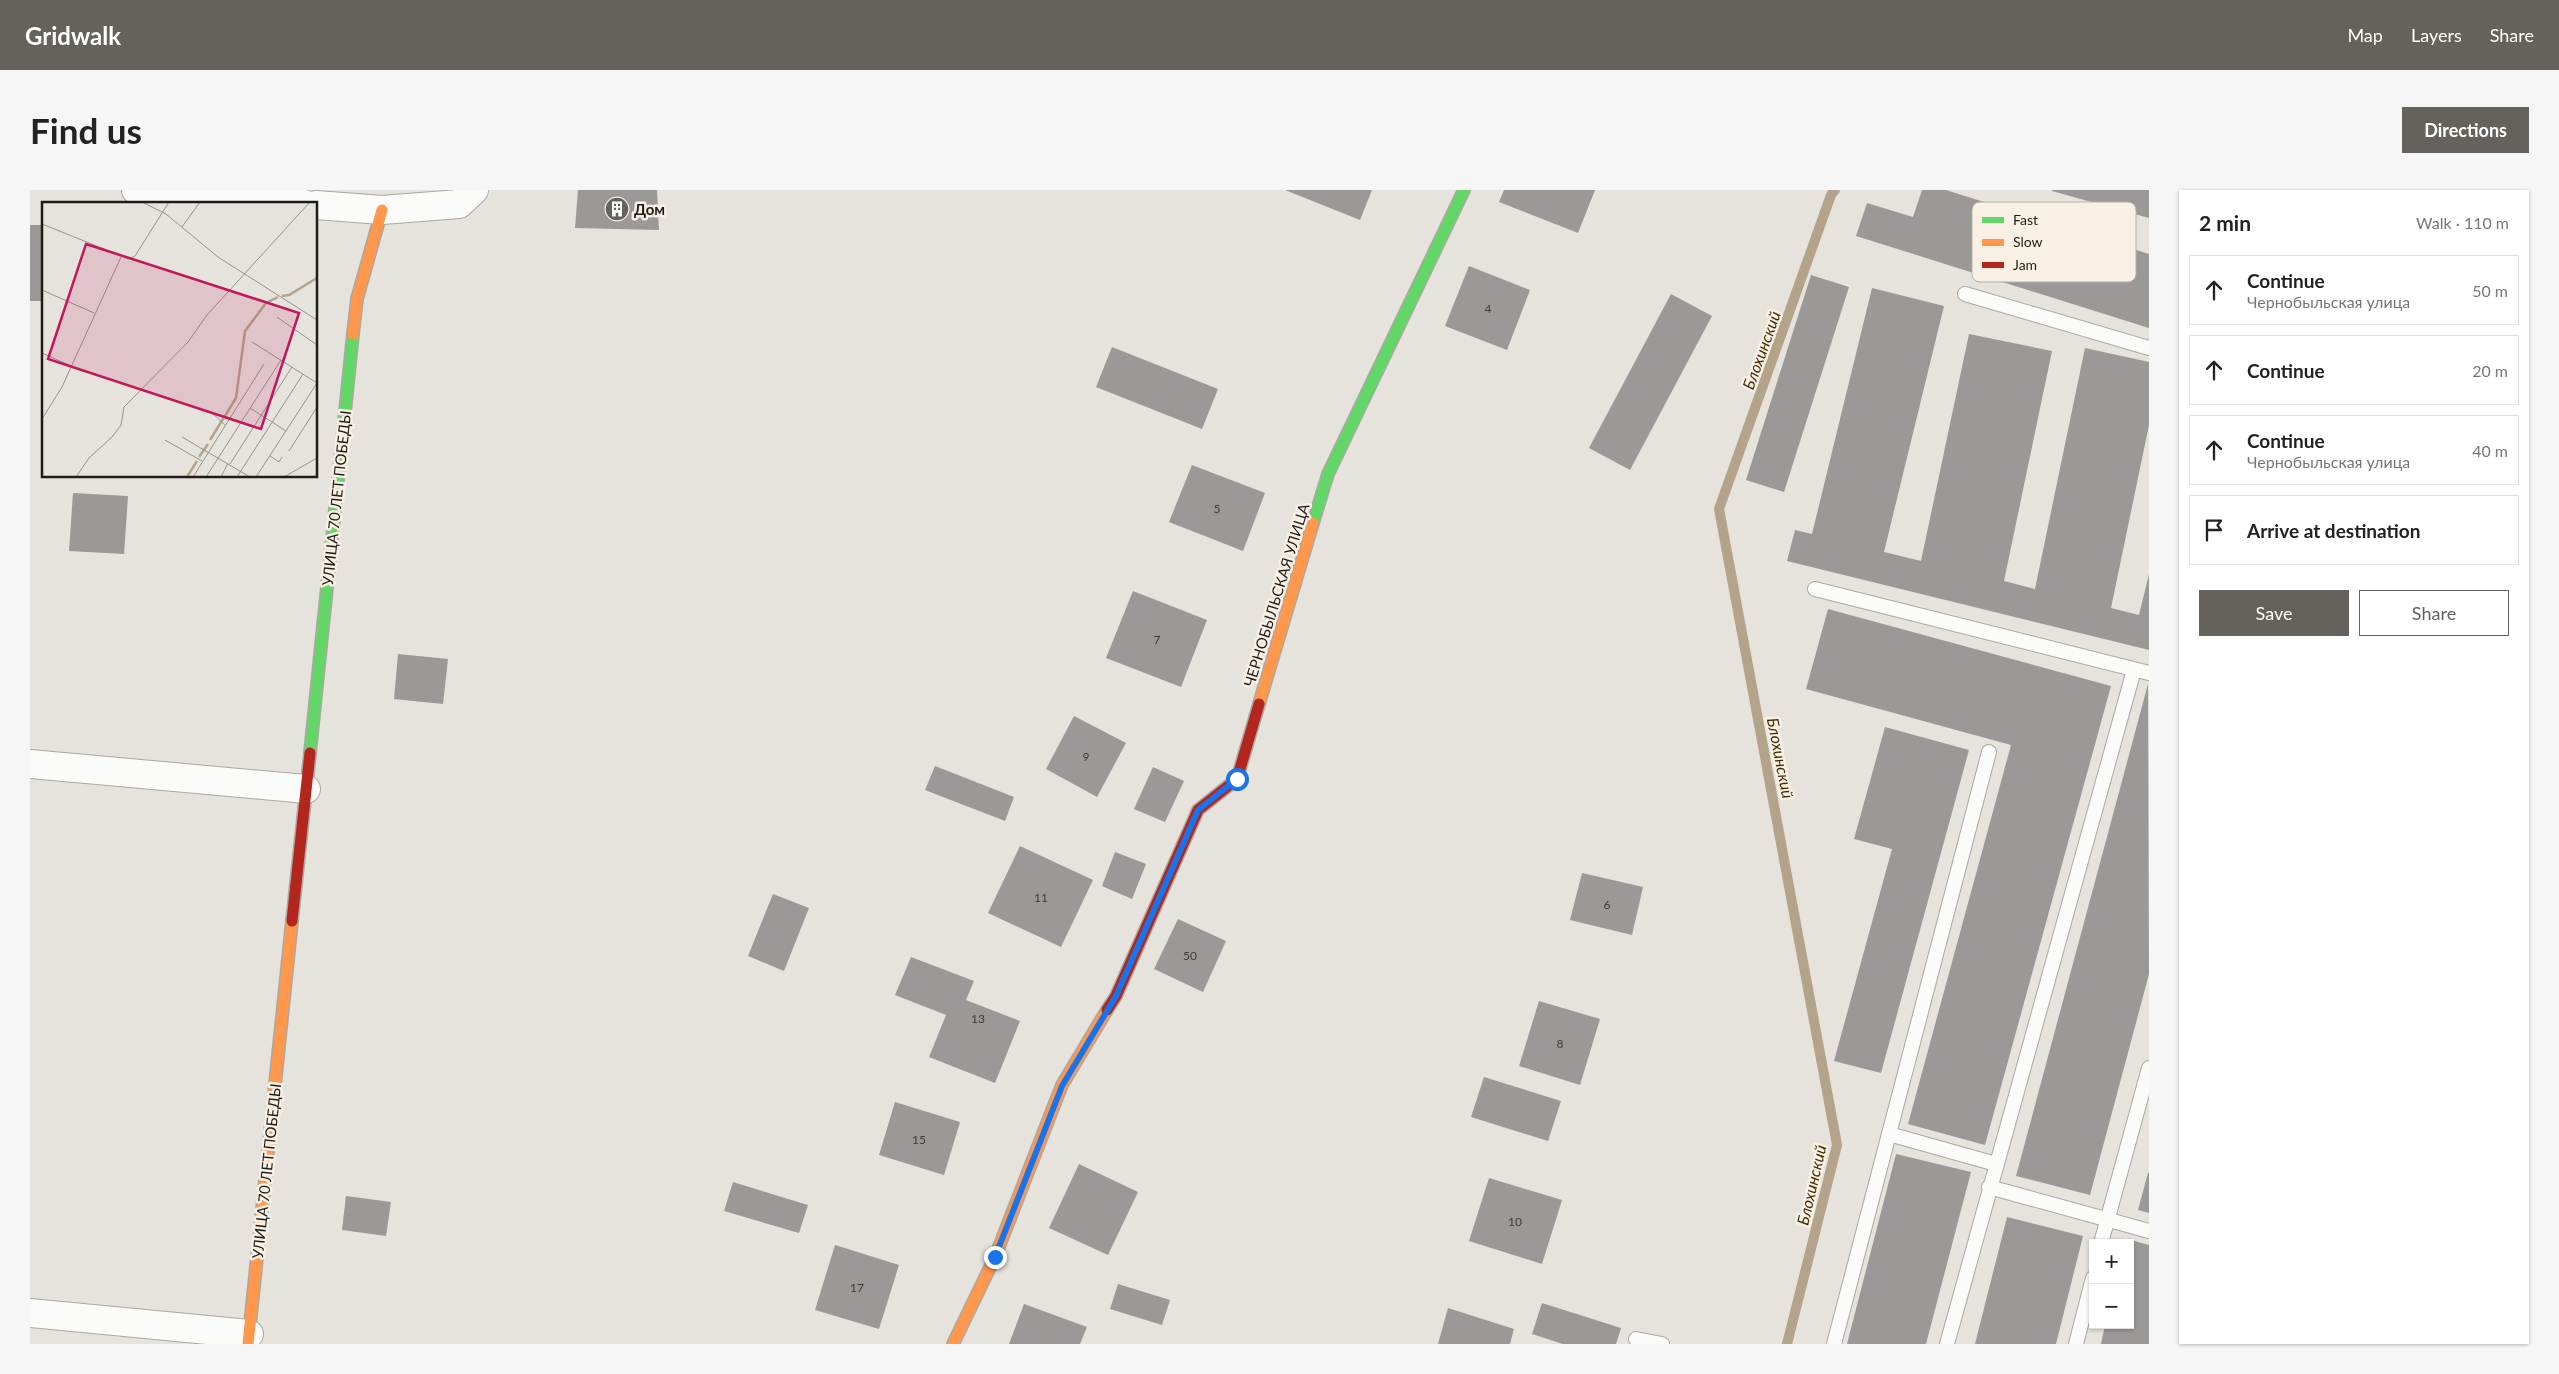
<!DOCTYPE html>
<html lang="en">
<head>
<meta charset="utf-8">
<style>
	:root { --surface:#fff; --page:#f6f6f6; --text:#222; --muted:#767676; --line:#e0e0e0; --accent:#65615d }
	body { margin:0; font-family:Lato,sans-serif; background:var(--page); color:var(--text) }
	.controls { position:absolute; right:15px; bottom:15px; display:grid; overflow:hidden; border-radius:0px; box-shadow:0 1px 4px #0004 }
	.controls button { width:45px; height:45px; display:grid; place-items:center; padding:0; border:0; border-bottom:1px solid var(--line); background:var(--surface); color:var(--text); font:25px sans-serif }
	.stop { position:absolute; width:15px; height:15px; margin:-11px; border:4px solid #1a73e8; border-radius:50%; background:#fff }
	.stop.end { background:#1a73e8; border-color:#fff; box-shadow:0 1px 5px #0008 }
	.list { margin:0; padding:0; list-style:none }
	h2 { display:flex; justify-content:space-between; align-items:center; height:65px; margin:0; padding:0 20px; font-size:21px }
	h2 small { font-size:16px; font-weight:400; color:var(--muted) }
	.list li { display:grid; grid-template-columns:32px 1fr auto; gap:15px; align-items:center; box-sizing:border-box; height:70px; margin:0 10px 10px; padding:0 10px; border:1px solid var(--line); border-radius:0px }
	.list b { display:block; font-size:19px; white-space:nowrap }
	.list p { margin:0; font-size:16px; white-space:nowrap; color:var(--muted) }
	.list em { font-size:16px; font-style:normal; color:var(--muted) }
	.actions { display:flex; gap:10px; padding:15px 20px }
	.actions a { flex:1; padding:11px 0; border:1px solid var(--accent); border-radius:0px; text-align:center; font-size:18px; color:var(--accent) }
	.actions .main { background:var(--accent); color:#fff }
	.icon { flex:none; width:28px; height:28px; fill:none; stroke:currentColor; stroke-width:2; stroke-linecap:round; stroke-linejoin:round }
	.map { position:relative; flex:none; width:2119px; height:1154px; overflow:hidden; border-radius:0px }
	header { display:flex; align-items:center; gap:30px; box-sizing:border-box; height:70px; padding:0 25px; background:var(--accent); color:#fff }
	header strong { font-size:24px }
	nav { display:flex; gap:28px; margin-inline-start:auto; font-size:18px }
	.intro { display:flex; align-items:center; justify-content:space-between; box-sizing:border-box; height:120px; padding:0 30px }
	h1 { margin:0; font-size:35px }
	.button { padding:12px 22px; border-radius:0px; background:var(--accent); color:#fff; font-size:18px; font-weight:700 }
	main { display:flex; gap:30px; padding:0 30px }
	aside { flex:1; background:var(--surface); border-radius:0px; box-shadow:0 1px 4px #0004 }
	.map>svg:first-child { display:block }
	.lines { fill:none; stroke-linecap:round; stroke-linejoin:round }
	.stream { stroke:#b4a38b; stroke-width:10 }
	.building { fill:#9a9998 }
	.lane-casing { stroke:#aba8a3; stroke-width:16 }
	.street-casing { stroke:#aba8a3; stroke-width:30 }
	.fast-casing { stroke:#aba8a3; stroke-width:14 }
	.slow-casing { stroke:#aba8a3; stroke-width:14 }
	.jam-casing { stroke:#aba8a3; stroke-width:14 }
	.lane { stroke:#fbfbfa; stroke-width:14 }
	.street { stroke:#fbfbfa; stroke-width:28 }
	.fast { stroke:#63d668; stroke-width:11 }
	.slow { stroke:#ff974d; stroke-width:11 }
	.jam { stroke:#b3261e; stroke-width:11 }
	.route { stroke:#1a73e8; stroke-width:6 }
	.labels { text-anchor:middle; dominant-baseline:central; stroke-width:5; stroke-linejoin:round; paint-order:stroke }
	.number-label { font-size:12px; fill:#3e3b38 }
	.poi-label { font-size:15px; font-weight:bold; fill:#1f1c18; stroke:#f8f0e4; text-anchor:start }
	.street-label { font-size:15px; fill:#1f1c18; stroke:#f8f0e4 }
	.water-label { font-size:16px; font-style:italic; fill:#442c00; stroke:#f8f0e4 }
	.inset-river { fill:none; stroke:#b4a38b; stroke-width:2.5 }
	.inset-road { fill:none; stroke:#96938e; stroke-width:1 }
	.view { fill:#c2185b; fill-opacity:0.15; stroke:#c2185b; stroke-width:2.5 }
	.inset-edge { fill:none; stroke:#1f1c18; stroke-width:2.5 }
	.key { fill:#f8f0e4; stroke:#b7b0a7; stroke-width:1 }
	.key-label { font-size:14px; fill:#1f1c18 }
</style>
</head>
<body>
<header>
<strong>Gridwalk</strong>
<nav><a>Map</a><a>Layers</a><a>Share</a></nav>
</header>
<div class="intro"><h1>Find us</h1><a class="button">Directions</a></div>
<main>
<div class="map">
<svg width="2119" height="1154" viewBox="0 0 2119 1154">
	<rect width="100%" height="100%" fill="#e6e2dc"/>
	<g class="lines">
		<!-- stream -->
		<polyline class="stream" points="1757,1154 1807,955 1689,319 1801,5 1805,0"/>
	</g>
	<!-- building -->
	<g class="building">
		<polygon points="548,0 627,0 629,40 545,38"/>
		<polygon points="1255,0 1342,0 1330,30"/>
		<polygon points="1474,0 1565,0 1548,43 1469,12"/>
		<polygon points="1892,0 1916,0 2119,64 2119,138 1826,46 1837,13 1883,27"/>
		<polygon points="2022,0 2119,0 2119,28 2022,1"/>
		<polygon points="0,35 12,35 11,111 0,111"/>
		<polygon points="1439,76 1500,100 1477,160 1415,136"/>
		<polygon points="1781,85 1819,97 1754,302 1716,290"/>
		<polygon points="1842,98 1914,116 1854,362 1891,371 1939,144 2022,161 1974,391 2005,399 2055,158 2119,172 2119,235 2081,418 2109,425 2119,384 2119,460 1757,371 1765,340 1782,344"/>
		<polygon points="1641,104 1682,126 1600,280 1559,258"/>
		<polygon points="1082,157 1188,199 1172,239 1066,197"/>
		<polygon points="1162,275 1235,303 1213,361 1139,332"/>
		<polygon points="43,303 98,306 94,364 39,361"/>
		<polygon points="1103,401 1177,430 1151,497 1076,468"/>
		<polygon points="1798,419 2081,496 1955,955 1878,934 1981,555 1776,499"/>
		<polygon points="368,464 418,469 413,514 364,509"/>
		<polygon points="2118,494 2119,784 2060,1005 1986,986"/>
		<polygon points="1044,526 1096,553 1067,607 1016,579"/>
		<polygon points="1855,537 1939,560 1851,883 1804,871 1862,659 1824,649"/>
		<polygon points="905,576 984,607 975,631 895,600"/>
		<polygon points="1123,577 1154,591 1135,632 1104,619"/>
		<polygon points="990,656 1063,690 1031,757 958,723"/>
		<polygon points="1085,662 1116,674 1102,709 1072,696"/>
		<polygon points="1552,683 1613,697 1602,745 1540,730"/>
		<polygon points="743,704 779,718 754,781 718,766"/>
		<polygon points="1148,729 1196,751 1173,802 1124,779"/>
		<polygon points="881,767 944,791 936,810 990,831 965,893 899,867 916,825 865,805"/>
		<polygon points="1509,811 1570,829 1550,895 1489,876"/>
		<polygon points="1454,887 1531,911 1518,951 1441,927"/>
		<polygon points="865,912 930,932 914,985 849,965"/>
		<polygon points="1866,964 1941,982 1896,1154 1817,1154"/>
		<polygon points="1049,974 1108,1002 1078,1065 1019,1038"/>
		<polygon points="2118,983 2119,983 2119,1023 2108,1020"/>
		<polygon points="1459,988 1532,1010 1512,1074 1439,1051"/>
		<polygon points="703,992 778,1015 769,1043 694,1021"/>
		<polygon points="316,1006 361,1012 356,1046 312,1040"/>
		<polygon points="1977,1027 2053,1046 2026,1154 1945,1154"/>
		<polygon points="2097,1049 2119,1055 2119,1154 2071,1154 2075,1135 2100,1135 2100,1053 2096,1053"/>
		<polygon points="805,1055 869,1075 849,1139 785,1120"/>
		<polygon points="1088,1094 1140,1110 1132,1135 1080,1119"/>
		<polygon points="1512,1113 1591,1138 1586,1154 1533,1154 1502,1144"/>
		<polygon points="994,1114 1057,1137 1050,1154 979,1154"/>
		<polygon points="1418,1118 1484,1139 1480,1154 1408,1154"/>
	</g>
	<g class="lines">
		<!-- lane casing -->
		<g class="lane-casing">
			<g id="lane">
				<polyline points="1935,104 2119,158"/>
				<polyline points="1785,399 2119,483"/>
				<polyline points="1859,944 1966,974"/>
				<polyline points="1959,997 2119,1041"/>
				<polyline points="2071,1053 2119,878"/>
				<polyline points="1606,1149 1632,1154"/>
				<polyline points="1804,1154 1959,562"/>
				<polyline points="1917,1154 2104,480"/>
				<polyline points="2046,1154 2063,1088"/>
			</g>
		</g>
		<!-- street casing -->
		<g class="street-casing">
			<g id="street">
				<polyline points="106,0 274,14"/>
				<polyline points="286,15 352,20 429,14 444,0"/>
				<polyline points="0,574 276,599"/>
				<polyline points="0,1123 219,1144"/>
			</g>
		</g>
		<!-- fast casing -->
		<g class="fast-casing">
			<g id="fast">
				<polyline points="1283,333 1298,284 1434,0"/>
				<polyline points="280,563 323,144"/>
			</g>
		</g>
		<!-- slow casing -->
		<g class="slow-casing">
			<g id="slow">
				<polyline points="323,144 327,109 352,20"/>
				<polyline points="1229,514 1283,333"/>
				<polyline points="218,1154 262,731"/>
				<polyline points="923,1154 965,1067 1032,895 1077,820"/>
			</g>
		</g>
		<!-- jam casing -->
		<g class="jam-casing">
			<g id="jam">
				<polyline points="262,731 280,563"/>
				<polyline points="1077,820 1086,806 1168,620 1207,589 1229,514"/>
			</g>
		</g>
		<!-- lane -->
		<use href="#lane" class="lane"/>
		<!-- street -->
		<use href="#street" class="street"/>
		<!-- fast -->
		<use href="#fast" class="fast"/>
		<!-- slow -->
		<use href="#slow" class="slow"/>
		<!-- jam -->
		<use href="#jam" class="jam"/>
	</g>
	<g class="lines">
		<!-- route -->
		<polyline class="route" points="965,1067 1032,896 1086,806 1168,620 1207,589"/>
	</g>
	<!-- icons -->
	<defs>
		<g id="building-disc" transform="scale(1.25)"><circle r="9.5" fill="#65615d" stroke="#f8f0e4"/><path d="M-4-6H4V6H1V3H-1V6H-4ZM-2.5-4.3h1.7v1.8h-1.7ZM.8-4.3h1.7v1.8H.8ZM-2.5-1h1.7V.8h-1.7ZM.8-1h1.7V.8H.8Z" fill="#fff"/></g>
	</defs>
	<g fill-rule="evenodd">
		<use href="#building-disc" x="587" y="19"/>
	</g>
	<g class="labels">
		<!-- number labels -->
		<g class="number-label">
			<text x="1458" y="118">4</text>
			<text x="1187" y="318">5</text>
			<text x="1127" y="449">7</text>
			<text x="1056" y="566">9</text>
			<text x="1011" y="707">11</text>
			<text x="1577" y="714">6</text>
			<text x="1160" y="765">50</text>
			<text x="948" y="828">13</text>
			<text x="1530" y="853">8</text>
			<text x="889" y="949">15</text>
			<text x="1485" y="1031">10</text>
			<text x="827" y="1097">17</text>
		</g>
		<!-- poi labels -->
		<g class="poi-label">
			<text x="604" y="19">Дом</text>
		</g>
		<!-- street labels -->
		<g class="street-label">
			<text transform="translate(306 308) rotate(-84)">УЛИЦА 70 ЛЕТ ПОБЕДЫ</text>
			<text transform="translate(1246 405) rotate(-73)">ЧЕРНОБЫЛЬСКАЯ УЛИЦА</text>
			<text transform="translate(236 981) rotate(-84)">УЛИЦА 70 ЛЕТ ПОБЕДЫ</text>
		</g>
		<!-- water labels -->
		<g class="water-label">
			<text transform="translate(1731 160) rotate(-70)">Блохинский</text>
			<text transform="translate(1751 568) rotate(79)">Блохинский</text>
			<text transform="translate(1781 995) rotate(-77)">Блохинский</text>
		</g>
	</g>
	<!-- overview -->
	<g transform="translate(12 12)">
		<rect width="275" height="275" fill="#e6e2dc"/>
		<path class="inset-river" d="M240,94L247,93L275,76M168,238L194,196L203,129L224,101L236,95M157,255L166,242M145,275L155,259"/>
		<path class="inset-road" d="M100,0L124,12L176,55L275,118M0,22L87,57L93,54L127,0M140,25L158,0M0,88L52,111M235,115L275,143M210,140L275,181M0,151L29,164M208,206L244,229M168,209L183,223M0,217L20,185L79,55M140,235L208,275M123,238L160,259M247,249L275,205M228,254L237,260L240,255M188,262L250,165M34,275L47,256L70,235L79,223L82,205L146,140L165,113L268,0M151,275L222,162M164,275L239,158M179,275L186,261M195,275L261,172M214,275L275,181M242,275L275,256"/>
		<path class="view" d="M44,42L257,111L219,227L6,157Z"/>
		<rect width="275" height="275" class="inset-edge"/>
	</g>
	<!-- legend -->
	<rect x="1942" y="12" width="164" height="80" rx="8" class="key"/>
	<rect x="1952" y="27" width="22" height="6" fill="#63d668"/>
	<rect x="1952" y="49" width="22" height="7" fill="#ff974d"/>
	<rect x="1952" y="72" width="22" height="6" fill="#b3261e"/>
	<g class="key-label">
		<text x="1983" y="35">Fast</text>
		<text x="1983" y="57">Slow</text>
		<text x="1983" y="80">Jam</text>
	</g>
</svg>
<div class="controls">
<button>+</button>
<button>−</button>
</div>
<div class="stop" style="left:1207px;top:589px"></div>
<div class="stop end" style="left:965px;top:1067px"></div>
</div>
<aside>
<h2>2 min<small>Walk · 110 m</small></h2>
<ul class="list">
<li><svg class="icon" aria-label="ahead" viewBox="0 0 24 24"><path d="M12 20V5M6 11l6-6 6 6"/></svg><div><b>Continue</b><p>Чернобыльская улица</p></div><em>50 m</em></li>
<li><svg class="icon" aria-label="ahead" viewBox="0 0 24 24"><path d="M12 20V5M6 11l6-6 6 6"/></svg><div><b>Continue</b></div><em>20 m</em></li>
<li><svg class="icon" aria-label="ahead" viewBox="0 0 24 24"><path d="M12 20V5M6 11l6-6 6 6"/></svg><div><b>Continue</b><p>Чернобыльская улица</p></div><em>40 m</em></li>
<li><svg class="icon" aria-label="arrive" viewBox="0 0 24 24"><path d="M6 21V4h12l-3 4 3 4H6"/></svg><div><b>Arrive at destination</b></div></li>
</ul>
<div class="actions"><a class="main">Save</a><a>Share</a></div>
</aside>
</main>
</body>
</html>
